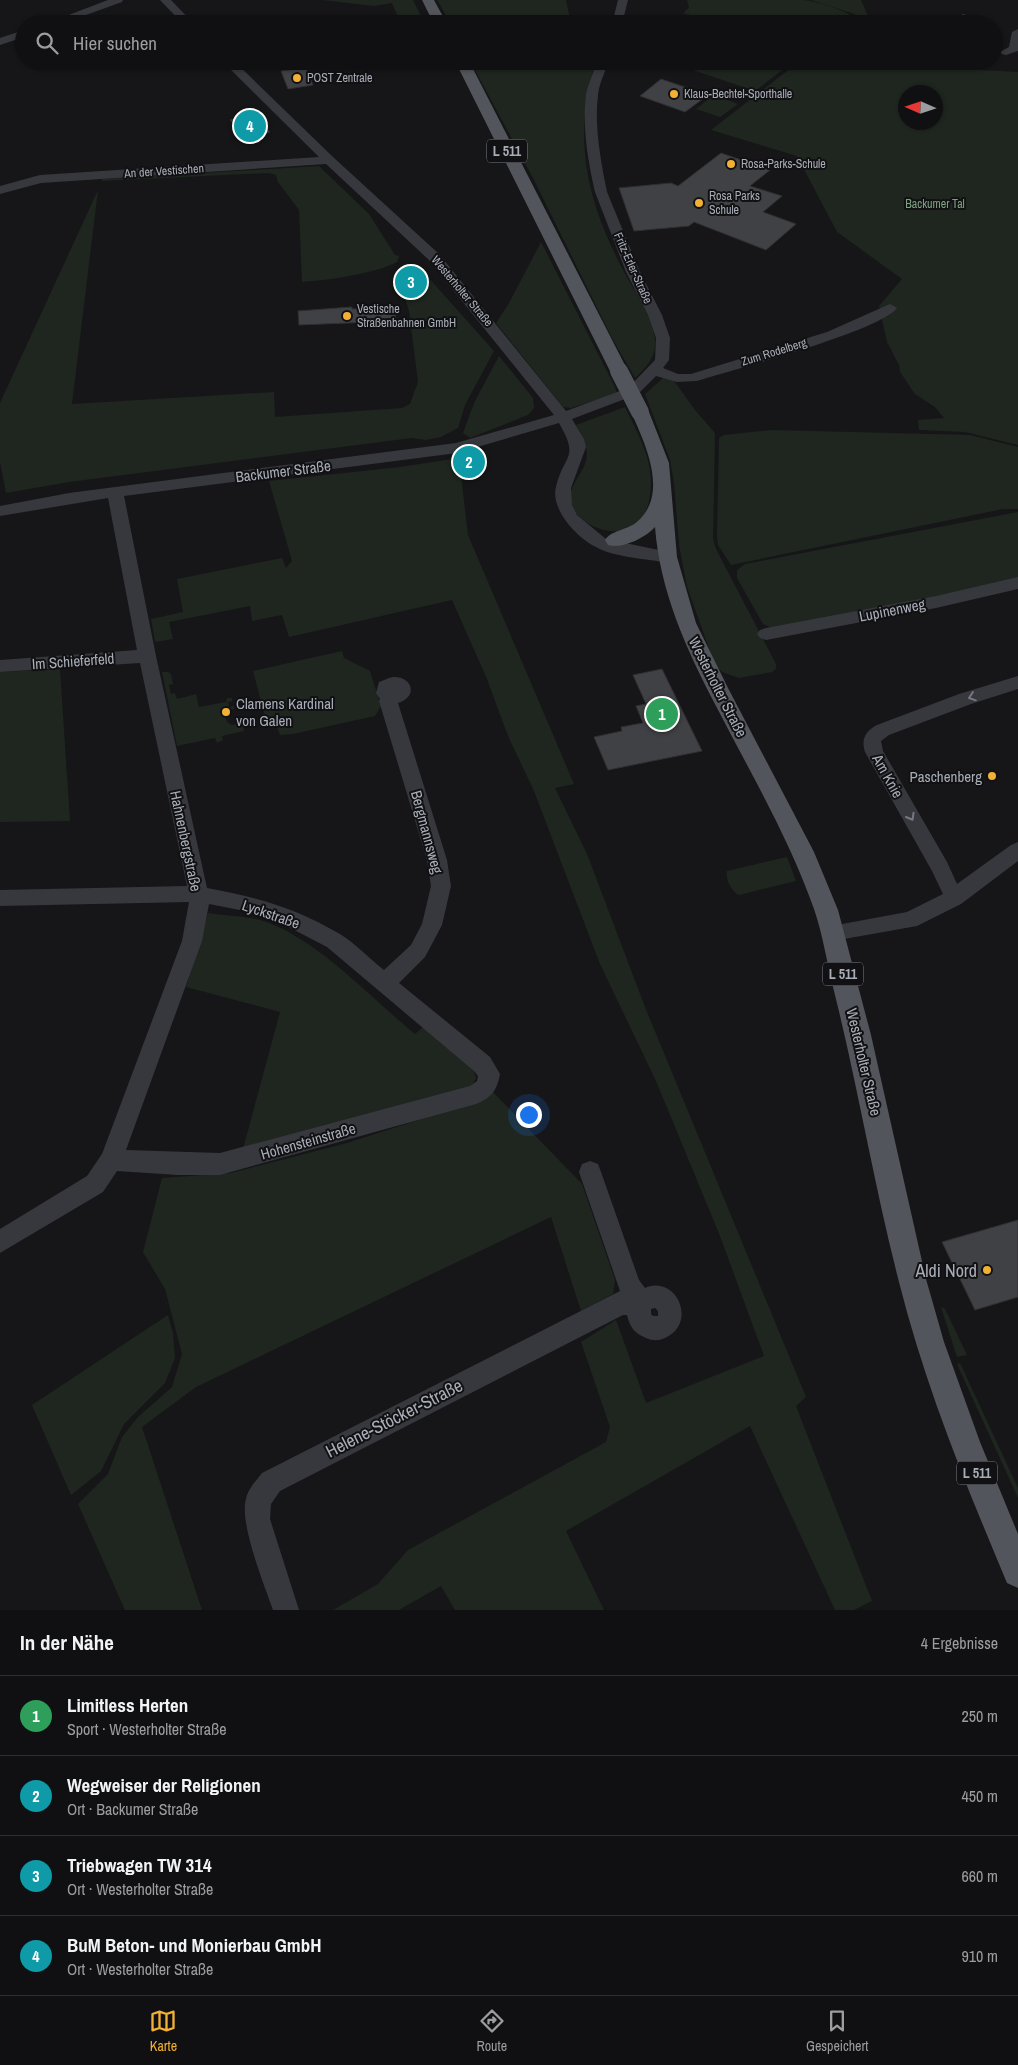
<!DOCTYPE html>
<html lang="de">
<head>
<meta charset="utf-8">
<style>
	:root { --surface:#101012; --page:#19191b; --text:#f1f3f6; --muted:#9c9d9f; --line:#303032; --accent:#f2b134 }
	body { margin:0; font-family:"Archivo Narrow",sans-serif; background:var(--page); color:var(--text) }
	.compass { position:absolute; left:898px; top:85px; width:45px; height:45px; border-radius:50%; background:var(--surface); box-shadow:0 1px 4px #0004; rotate:273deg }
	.you { position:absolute; left:528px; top:1114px; width:18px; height:18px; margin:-12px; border:4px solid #fff; border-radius:50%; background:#1a73e8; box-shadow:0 0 0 8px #1a73e833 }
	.badge { display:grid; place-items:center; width:32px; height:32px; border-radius:50%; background:var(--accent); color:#fff; font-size:16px; font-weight:700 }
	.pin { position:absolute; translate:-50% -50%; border:2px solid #fff; box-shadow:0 1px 5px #0006 }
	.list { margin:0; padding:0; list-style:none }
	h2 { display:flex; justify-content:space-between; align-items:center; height:65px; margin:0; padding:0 20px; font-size:21px }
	h2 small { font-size:16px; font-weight:400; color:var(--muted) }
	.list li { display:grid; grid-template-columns:32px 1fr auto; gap:15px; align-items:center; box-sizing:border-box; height:80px; padding:0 20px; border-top:1px solid var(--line) }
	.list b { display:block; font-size:19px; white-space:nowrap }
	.list p { margin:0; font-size:16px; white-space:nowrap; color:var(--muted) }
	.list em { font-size:16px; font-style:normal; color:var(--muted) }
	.icon { flex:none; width:28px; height:28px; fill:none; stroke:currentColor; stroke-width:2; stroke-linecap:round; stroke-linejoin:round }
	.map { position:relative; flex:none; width:1018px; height:1610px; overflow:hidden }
	.search { position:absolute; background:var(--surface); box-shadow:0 1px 4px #0004; left:15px; right:15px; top:15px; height:55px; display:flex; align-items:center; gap:12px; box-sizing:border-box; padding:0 18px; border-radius:28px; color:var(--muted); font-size:19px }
	.sheet { height:385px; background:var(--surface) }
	nav { display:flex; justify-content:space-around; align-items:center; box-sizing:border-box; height:70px; border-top:1px solid var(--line); background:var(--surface); font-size:14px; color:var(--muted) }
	nav a { display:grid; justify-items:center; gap:2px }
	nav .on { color:var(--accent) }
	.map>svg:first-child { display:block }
	.green { fill:#1e261f; fill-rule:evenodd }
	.building { fill:#404145; stroke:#303034 }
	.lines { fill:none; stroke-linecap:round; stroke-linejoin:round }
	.minor { fill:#37383d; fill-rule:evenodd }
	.major { fill:#53555c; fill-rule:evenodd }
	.major-bridge { stroke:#53555c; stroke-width:18 }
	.oneway { stroke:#757881 }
	.poi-dot { fill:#f2b134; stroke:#111113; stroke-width:2 }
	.labels { text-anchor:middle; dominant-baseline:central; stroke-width:4; stroke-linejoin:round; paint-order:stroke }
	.far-poi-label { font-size:12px; fill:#a8adb8; stroke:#111113; text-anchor:start }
	.far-street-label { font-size:12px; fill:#a8adb8; stroke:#111113 }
	.far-park-label { font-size:12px; fill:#7fa381; stroke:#111113 }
	.shield { fill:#111113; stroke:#7b7e86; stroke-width:1 }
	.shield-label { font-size:14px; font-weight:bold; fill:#a8adb8 }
	.street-label { font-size:15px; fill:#a8adb8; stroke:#111113 }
	.poi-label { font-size:15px; fill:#a8adb8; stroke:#111113; text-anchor:start }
	.near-poi-label { font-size:18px; fill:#a8adb8; stroke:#111113; text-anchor:end }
	.near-street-label { font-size:18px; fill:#a8adb8; stroke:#111113 }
</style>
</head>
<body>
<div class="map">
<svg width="1018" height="1610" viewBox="0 0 1018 1610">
	<rect width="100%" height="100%" fill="#161618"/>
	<!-- green -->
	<g class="green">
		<polygon points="322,0 413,0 425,24 401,24 392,3 374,6"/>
		<polygon points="437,0 566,0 571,24 451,24"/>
		<path d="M687,0C726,0 765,0 803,0C818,1 854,13 863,24H716L683,13L689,8Z"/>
		<polygon points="811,0 861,0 867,14 881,24 867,24 854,14"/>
		<path d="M470,61H583L594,69C572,142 589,205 623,270C634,291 652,315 655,339C657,356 647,367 635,378L612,338L533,178Z"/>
		<polygon points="666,61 794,61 755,91"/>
		<path d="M800,61L825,63L827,61H978L979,70L1018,72V445L965,432L919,430L918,420L944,418L935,407L915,394L900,372L899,365L887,342L879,306L902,279L837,232L797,156L711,130ZM906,92H936V122H906Z"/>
		<polygon points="714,95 738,104 720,117 696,109"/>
		<path d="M319,166L369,214L395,255L399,256L397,262C374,274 328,280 302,282L299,210L278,182L276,175L269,173L102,181V179Z"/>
		<polygon points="98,190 72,404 274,392 275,417 402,408 410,404 418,382 409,311 405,298 410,296 427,276 494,351 465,405 458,428 441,437 426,440 412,438 69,482 6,493 0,462 0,403"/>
		<polygon points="541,242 614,385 617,393 613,395 571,408 563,407 496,323 509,303"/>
		<polygon points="423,270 425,272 424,274 409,293 402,295 394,282 395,278"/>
		<polygon points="499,356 533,398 534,408 528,415 470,438 463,433 474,403"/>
		<polygon points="663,378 672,378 695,410 715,433 713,539 716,549 776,664 776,669 772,672 739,678 722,672 715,665 687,587 679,545 674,483 670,460 645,394"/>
		<path d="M625,407C636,430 651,455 651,482C651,493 649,509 642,518C627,541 590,531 576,513C560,492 581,479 586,461C589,448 583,436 576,425Z"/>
		<polygon points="771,430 970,435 1018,447 1018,509 1003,509 731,565 718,545 717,536 719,438 724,435"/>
		<polygon points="459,458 468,535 574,784 555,788 587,854 645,1007 806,1397 796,1406 872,1601 854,1610 835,1610 750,1426 566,1531 604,1610 455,1610 441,1586 399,1610 333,1610 378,1584 408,1550 606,1442 610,1427 581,1342 616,1320 646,1403 764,1356 720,1236 656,1081 600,964 534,791 508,736 487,679 452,600 289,637 282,615 252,621 250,606 169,622 173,639 155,642 151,619 183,612 177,579 282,558 286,568 292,561 269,481 400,467"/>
		<polygon points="1018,512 1018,580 774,629 763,624 737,578 737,570 745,564"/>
		<polygon points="342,651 344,658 370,671 381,706 375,716 293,734 280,735 277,727 268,728 253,671"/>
		<polygon points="60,669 70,821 0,822 0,672"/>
		<polygon points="162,672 168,672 171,674 173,684 169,685 171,694 175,693 177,699 196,694 199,707 226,702 227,698 232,698 232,701 228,702 229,707 234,706 234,709 228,710 225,714 227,722 232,725 243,723 244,731 222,736 223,740 217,743 215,738 177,746"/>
		<path d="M787,857L796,881L739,895C732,892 725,879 727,871Z"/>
		<path d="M208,913C226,916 252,916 269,923C320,942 372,999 415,1034L423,1027L472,1066L476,1078L469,1091L243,1149L280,1012L186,987Z"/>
		<polygon points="493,1092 582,1184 615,1280 613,1294 581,1311 551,1217 196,1387 142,1427 202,1610 125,1610 78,1504 108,1474 122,1437 138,1417 172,1387 182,1354 165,1289 143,1252 162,1178 231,1173 347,1143 484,1099"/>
		<polygon points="941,1307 945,1309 967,1355 957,1357"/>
		<polygon points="168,1315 173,1333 175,1358 165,1383 124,1424 101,1471 71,1495 32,1405"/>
		<polygon points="960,1363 1018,1488 1018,1498 957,1364"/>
	</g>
	<!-- building -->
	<g class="building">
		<polygon points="306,68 313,85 288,89 281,71"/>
		<polygon points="661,79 708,95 685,112 640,96"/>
		<polygon points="251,114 270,132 250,138 230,120"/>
		<polygon points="721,153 770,170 750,186 782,196 763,212 796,224 766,250 694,222 689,226 634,231 619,188 671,183 678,186"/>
		<polygon points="352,307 352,309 394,307 396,321 299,325 298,311"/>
		<polygon points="662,669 702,751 608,770 594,737 622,731 621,727 643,723 636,706 646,704 633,675"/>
		<polygon points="1018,1220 1018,1297 975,1310 942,1242"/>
	</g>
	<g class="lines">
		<!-- minor -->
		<g class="minor">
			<polygon points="108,0 123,0 122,2 61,24 45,24"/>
			<polygon points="160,0 171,0 194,24 183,24"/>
			<polygon points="618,0 628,0 622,24 612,24"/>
			<path d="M963,14L991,22L992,24C981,24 967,25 958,17Z"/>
			<polygon points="1018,29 1018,51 1006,55 1002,54 1000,52 1009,47 1012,32"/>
			<polygon points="24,30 24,37 0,45 0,38"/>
			<path d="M222,61H234L333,157L439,254L566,411L628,388L655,360L656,338L648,315L626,272L595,192C588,162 582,126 586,95C588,84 594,72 597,61H609C605,72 599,84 598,95C594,126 601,162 607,192L640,272L662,315L670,338L669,360L663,368L678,374H691L827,332L890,304L897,308C880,331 732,370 697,381L677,382L656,376L638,394L572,419L584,439L586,447L571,488L572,505L577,515L606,539L673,553L675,557L673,561L667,563C644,558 616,558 596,547C577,538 550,509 556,487C564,454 580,459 559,423L457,453L124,496L156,656L207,888C257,897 296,908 340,934C356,944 370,959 384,970L411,945L422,924L431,886L427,860L379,701L380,699L376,693L379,682C383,681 389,677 394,677C413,677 418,697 398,703L447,860L451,886L442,925L425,957L399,983L490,1057L500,1074C497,1090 492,1098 476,1104L220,1175H178L117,1171L103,1192L0,1253V1229L87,1176L102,1154L182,941L189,902L0,906V890L187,886L140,663L0,672V660L137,650L108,498L0,516V506L69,493L456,443L554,415L429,260L326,164L41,183L0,194V186L40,175L319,157ZM209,904L250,912L277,921L327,947L474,1071L478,1076L477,1081L470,1086L220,1153L126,1150L202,941Z"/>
			<polygon points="1018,577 1018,589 936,608 766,640 760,638 757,634 760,630 766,628 936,596"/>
			<path d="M1018,676V689L971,704L889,735L881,741L883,751L947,862L957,884L1011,845L1018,842V861L961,904L917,926L833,941L826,939L823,933L826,927L907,912L943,894L932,871L865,752C861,740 865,731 877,725L959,694Z"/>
			<path d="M590,1161L598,1164L601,1172L639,1280L645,1288C677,1274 698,1324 665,1338C658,1341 653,1341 646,1338C634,1333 630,1327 627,1315H623L280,1491L271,1504L270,1519L299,1610H273C264,1584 239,1523 246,1499C248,1489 256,1481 262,1473L620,1291L579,1172L582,1164ZM655,1308L658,1311V1316H653L651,1314V1309Z"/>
		</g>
		<!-- major -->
		<g class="major">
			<polygon points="422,0 434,0 447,24 434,24"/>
			<polygon points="455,61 469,61 628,371 625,375 619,376 613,375 610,371"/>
			<path d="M640,407L646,408L649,412L669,463L677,557L696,623L728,688L814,852L838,910L871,1035L926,1279L944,1342L980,1442L1018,1534V1588L1007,1583C966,1485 925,1386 899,1282C874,1185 858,1087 834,991C827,964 823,935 814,909C789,838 750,772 716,706C686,649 660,591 655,527C645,538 623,549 608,545L605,540C611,530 629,530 638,521C669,493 645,443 631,412L634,408Z"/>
		</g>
		<!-- major-bridge -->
		<polyline class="major-bridge" points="619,371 640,412"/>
	</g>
	<!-- one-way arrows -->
	<defs><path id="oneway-chevron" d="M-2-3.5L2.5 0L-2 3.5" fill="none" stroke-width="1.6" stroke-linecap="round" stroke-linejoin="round" transform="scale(1.25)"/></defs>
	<g class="oneway">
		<use href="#oneway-chevron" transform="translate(972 697) rotate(161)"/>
		<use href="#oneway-chevron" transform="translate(911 817) rotate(60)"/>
	</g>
	<!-- markers -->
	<g class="poi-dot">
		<circle cx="297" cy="78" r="5"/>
		<circle cx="674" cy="94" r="5"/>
		<circle cx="731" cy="164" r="5"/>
		<circle cx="699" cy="203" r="5"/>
		<circle cx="347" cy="316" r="5"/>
		<circle cx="226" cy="712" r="5"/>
		<circle cx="992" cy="776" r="5"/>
		<circle cx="987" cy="1270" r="5"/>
	</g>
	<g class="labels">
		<!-- far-poi labels -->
		<g class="far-poi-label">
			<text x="307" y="78">POST Zentrale</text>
			<text x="684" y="94">Klaus-Bechtel-Sporthalle</text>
			<text x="741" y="164">Rosa-Parks-Schule</text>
			<text x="709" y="196">Rosa Parks<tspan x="709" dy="14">Schule</tspan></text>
			<text x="357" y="309">Vestische<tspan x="357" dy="14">Straßenbahnen GmbH</tspan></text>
		</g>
		<!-- far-street labels -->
		<g class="far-street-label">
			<text transform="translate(164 171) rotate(-4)">An der Vestischen</text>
			<text transform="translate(633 268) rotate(66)">Fritz-Erler-Straße</text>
			<text transform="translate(462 291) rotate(50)">Westerholter Straße</text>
			<text transform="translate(774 352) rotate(-17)">Zum Rodelberg</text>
		</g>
		<!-- far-park labels -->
		<g class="far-park-label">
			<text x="935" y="204">Backumer Tal</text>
		</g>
		<!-- shield labels -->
		<g class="shield">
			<rect x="487" y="139.5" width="40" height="23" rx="4"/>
			<rect x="823" y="962.5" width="40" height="23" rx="4"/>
			<rect x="957" y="1461.5" width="40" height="23" rx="4"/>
		</g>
		<g class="shield-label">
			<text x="507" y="151">L 511</text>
			<text x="843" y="974">L 511</text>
			<text x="977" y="1473">L 511</text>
		</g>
		<!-- street labels -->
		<g class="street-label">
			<text transform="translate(283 471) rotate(-7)">Backumer Straße</text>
			<text transform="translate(892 610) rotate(-11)">Lupinenweg</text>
			<text transform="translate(73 661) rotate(-4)">Im Schieferfeld</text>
			<text transform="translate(718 687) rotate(63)">Westerholter Straße</text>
			<text transform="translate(888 776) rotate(61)">Am Knie</text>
			<text transform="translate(427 832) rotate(75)">Bergmannsweg</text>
			<text transform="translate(186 841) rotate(78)">Hahnenbergstraße</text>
			<text transform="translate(271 914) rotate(19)">Lyckstraße</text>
			<text transform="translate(864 1062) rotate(77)">Westerholter Straße</text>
			<text transform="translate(308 1141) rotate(-16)">Hohensteinstraße</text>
		</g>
		<!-- poi labels -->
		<g class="poi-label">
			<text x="236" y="703">Clamens Kardinal<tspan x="236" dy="17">von Galen</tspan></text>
			<text x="982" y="776" text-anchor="end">Paschenberg</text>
		</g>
		<!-- near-poi labels -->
		<g class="near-poi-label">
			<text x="977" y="1270">Aldi Nord</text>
		</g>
		<!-- near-street labels -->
		<g class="near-street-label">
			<text transform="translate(394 1418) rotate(-27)">Helene-Stöcker-Straße</text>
		</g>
	</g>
</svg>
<svg class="compass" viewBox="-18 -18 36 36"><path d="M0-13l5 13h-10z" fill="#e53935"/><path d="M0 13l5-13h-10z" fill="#9c9d9f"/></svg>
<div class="you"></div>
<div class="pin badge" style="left:662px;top:714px;background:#2e9e5b">1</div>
<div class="pin badge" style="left:469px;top:462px;background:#0f9aa8">2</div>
<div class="pin badge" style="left:411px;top:282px;background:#0f9aa8">3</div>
<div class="pin badge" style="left:250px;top:126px;background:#0f9aa8">4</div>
<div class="search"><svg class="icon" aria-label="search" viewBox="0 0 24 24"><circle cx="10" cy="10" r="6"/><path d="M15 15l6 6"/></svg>Hier suchen</div>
</div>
<section class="sheet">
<h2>In der Nähe<small>4 Ergebnisse</small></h2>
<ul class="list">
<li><span class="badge" style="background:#2e9e5b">1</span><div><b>Limitless Herten</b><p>Sport · Westerholter Straße</p></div><em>250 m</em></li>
<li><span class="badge" style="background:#0f9aa8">2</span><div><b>Wegweiser der Religionen</b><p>Ort · Backumer Straße</p></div><em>450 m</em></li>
<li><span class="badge" style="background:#0f9aa8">3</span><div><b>Triebwagen TW 314</b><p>Ort · Westerholter Straße</p></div><em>660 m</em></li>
<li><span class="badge" style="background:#0f9aa8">4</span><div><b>BuM Beton- und Monierbau GmbH</b><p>Ort · Westerholter Straße</p></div><em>910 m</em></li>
</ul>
</section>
<nav>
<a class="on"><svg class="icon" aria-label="map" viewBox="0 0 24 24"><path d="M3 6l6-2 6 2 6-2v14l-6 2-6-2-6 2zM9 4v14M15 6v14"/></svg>Karte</a>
<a><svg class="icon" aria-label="directions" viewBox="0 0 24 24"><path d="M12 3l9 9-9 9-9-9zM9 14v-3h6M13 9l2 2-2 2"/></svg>Route</a>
<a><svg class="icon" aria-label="saved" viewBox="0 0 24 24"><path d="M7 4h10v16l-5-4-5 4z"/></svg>Gespeichert</a>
</nav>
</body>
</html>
